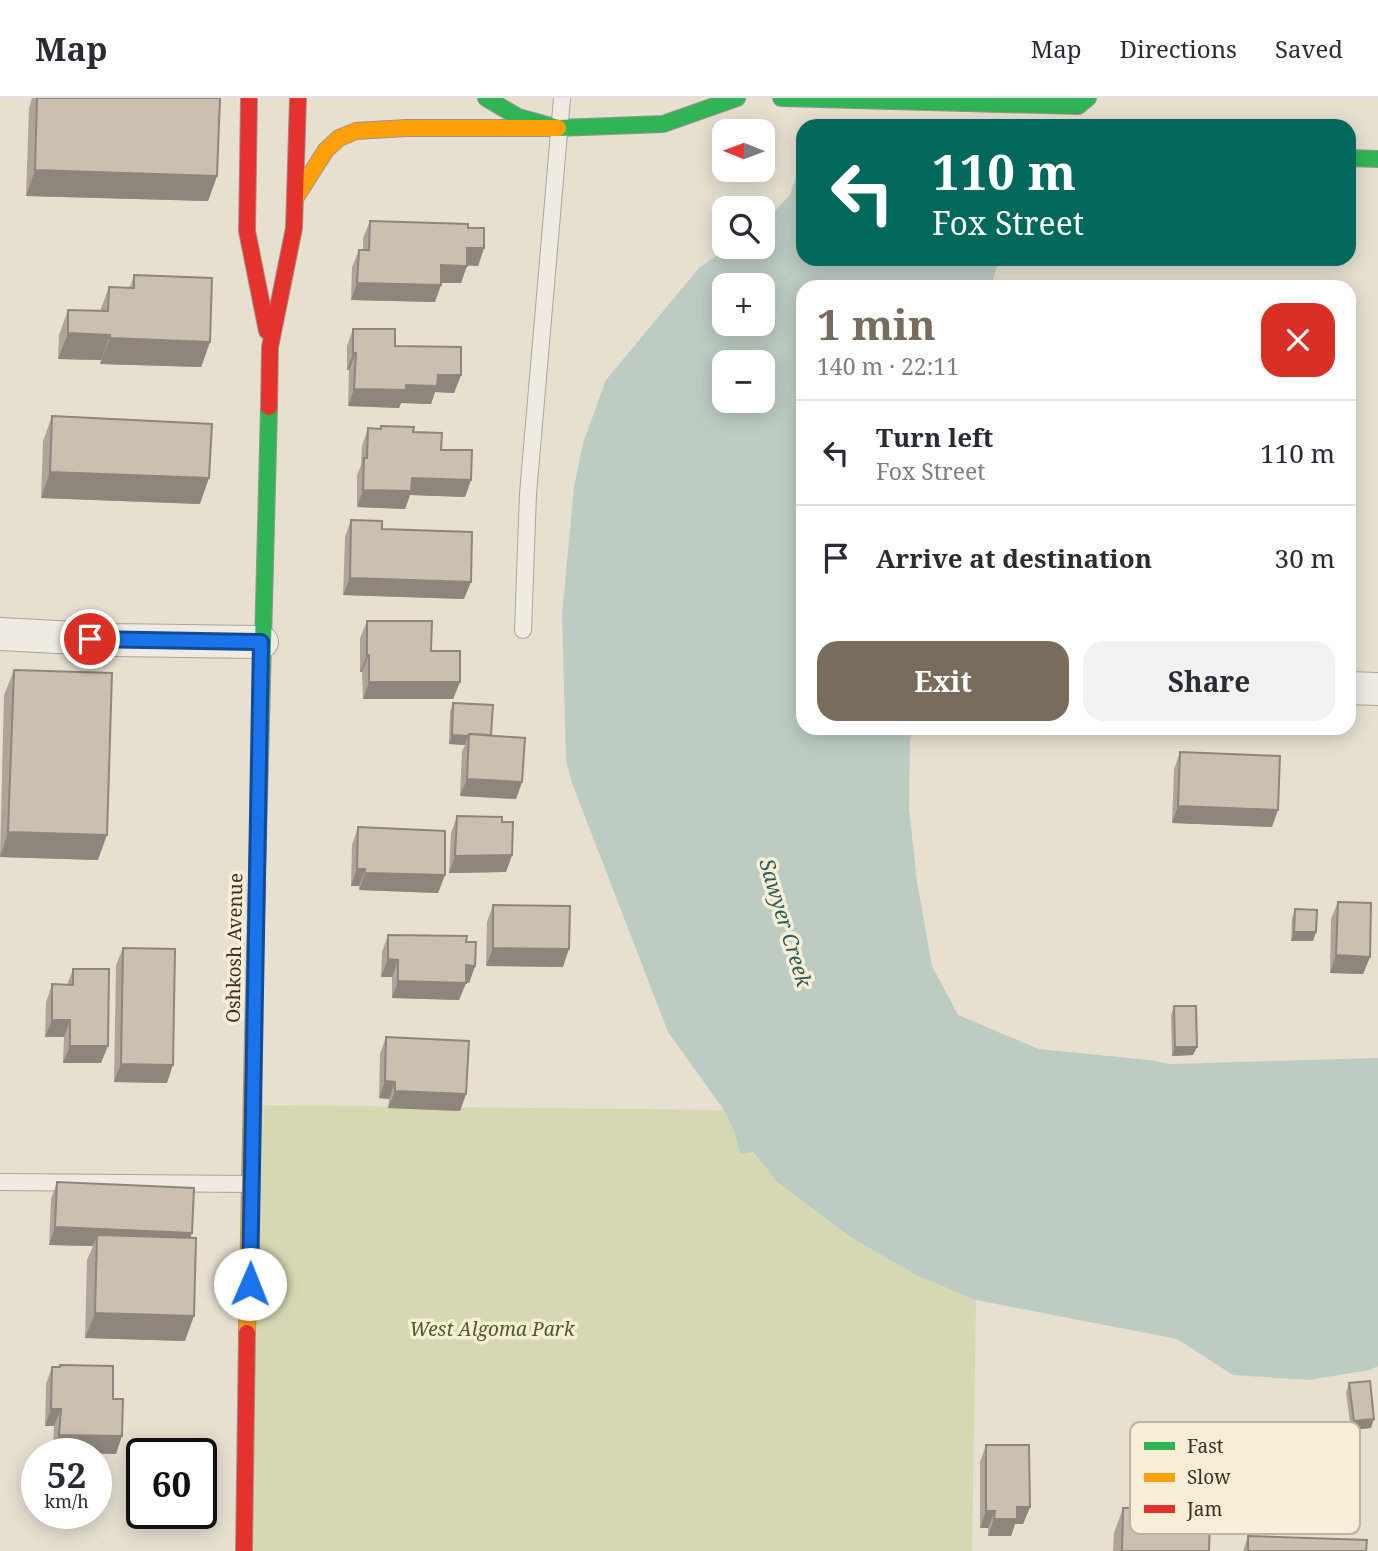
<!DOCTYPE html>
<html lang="en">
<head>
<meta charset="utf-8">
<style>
  :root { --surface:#fff; --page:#f2f2f3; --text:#2b2b33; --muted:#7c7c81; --line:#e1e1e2; --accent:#786c5e }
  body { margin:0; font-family:"Noto Serif",serif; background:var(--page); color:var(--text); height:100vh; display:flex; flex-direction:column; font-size:26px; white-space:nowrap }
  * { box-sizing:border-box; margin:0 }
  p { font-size:23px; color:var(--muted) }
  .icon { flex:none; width:38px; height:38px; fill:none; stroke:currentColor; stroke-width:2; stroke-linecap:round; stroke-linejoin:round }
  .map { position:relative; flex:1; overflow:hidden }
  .details { position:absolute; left:796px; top:182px; width:560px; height:455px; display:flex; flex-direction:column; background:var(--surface); border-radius:21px; box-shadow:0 4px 18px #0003 }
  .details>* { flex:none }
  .top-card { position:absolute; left:796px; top:21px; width:560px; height:147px; border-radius:21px; box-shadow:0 4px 18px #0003; background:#00695c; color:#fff; overflow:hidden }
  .needle { width:46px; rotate:271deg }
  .controls { position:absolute; left:712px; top:21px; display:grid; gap:14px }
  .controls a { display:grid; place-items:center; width:63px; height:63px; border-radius:14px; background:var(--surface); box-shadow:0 4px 18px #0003; font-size:35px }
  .speed { position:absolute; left:21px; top:1340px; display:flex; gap:14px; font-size:35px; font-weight:700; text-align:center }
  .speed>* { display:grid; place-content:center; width:91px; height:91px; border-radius:50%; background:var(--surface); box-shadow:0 4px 18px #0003; line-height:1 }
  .speed small { font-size:18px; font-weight:400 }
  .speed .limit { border:4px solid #111; border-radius:10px; background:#fff; color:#111 }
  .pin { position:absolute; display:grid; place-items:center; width:60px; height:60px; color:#fff; margin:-30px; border:4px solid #fff; border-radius:50%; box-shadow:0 2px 7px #0007 }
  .me { position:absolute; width:77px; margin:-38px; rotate:1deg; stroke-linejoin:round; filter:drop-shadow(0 0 5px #0008) }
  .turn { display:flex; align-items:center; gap:24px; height:147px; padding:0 21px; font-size:32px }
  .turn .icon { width:91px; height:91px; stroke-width:2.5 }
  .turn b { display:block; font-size:49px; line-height:60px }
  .round { display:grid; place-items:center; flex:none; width:74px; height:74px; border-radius:21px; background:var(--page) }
  .overview { display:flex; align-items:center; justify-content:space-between; height:119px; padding:0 21px }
  h1 { font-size:42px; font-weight:700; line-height:52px; color:var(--accent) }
  .primary-button { display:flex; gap:14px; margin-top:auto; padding:14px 21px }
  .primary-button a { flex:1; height:80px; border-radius:21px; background:var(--accent); color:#fff; font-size:28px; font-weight:700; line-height:80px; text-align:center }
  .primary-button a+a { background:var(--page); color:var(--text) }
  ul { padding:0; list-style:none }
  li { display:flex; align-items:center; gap:21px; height:105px; padding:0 21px; border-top:2px solid var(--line) }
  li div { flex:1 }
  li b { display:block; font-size:26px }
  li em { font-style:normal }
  header { display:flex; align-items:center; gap:42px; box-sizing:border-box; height:98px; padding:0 35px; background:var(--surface); border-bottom:2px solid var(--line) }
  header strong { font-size:33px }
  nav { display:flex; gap:38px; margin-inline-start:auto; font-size:24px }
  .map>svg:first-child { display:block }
  .green { fill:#d6d7b3 }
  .water { fill:#bcccc2; fill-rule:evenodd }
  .pier { fill:#e7e0d1 }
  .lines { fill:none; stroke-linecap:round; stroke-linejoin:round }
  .lane-casing { stroke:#ada599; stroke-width:18 }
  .street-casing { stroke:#ada599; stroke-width:34 }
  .fast-casing { stroke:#9c958a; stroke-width:18 }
  .slow-casing { stroke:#9c958a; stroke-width:18 }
  .jam-casing { stroke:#9c958a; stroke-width:18 }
  .lane { stroke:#efebe3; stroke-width:16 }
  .street { stroke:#efebe3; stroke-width:32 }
  .fast { stroke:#30b455; stroke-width:16 }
  .slow { stroke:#ff9f0a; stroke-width:16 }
  .jam { stroke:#e5322d; stroke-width:16 }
  .wall { fill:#afa499 }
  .shaded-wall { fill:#8e867d }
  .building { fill:#cbbfb2; stroke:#8e867d; stroke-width:2 }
  .route-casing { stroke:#114b97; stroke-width:18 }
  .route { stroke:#1a73e8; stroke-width:12 }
  .labels { text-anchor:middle; stroke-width:7; stroke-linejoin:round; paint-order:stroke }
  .street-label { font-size:19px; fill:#3d2e20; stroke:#f7eed8 }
  .park-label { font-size:19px; font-style:italic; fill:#4d5a26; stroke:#f7eed8 }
  .water-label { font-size:21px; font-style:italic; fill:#2f5d5a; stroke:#f7eed8 }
  .key { fill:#f7eed8; stroke:#bfb4a1; stroke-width:2 }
  .key-label { font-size:19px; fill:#3d2e20 }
</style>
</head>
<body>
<header>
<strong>Map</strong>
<nav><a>Map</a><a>Directions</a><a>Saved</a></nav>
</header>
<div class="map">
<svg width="1378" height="1453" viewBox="0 0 1378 1453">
  <rect width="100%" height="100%" fill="#e7e0d1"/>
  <path class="green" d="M251,1007L724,1012L734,1033L740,1056L752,1054L776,1083L852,1140L918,1178L976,1202L972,1453H244Z"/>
  <path class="water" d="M803,60V161H999L991,189H803V630H914L910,642L909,710L917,784L932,868L958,917L1039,951L1149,962L1170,966L1378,960V1268L1370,1272L1308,1282L1233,1277L1177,1241L976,1202L918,1178L852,1140L776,1083L753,1054L740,1056L734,1033L724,1012L668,934L572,685L566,663L562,516L574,389L583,345L606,282L699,170L729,149H763V125L790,97ZM724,187H763V226H724ZM724,264H763V303H724Z"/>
  <path class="pier" d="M830,0H1082L1066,28H816Z"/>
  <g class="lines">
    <g class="lane-casing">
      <g id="lane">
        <path d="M523,532L528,396L562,0"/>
        <path d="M0,1084L251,1086"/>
      </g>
    </g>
    <g class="street-casing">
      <g id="street">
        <path d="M0,536L112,542L262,544"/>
        <path d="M1349,590L1378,591"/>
      </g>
    </g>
    <g class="fast-casing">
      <g id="fast">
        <path d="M486,0L518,19L558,30L663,26L737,0"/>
        <path d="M781,0L1078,8L1088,0"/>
        <path d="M1349,60L1378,61"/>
        <path d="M253,939L269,309"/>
      </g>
    </g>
    <g class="slow-casing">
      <g id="slow">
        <path d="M296,99L326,52L339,40L356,33L406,30H558"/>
        <path d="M247,1235L253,939"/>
      </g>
    </g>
    <g class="jam-casing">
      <g id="jam">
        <path d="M249,0L247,133L267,233"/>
        <path d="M269,309L270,249L294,130L298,0"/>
        <path d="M244,1453L247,1235"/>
      </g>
    </g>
    <use href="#lane" class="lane"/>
    <use href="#street" class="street"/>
    <use href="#fast" class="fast"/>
    <use href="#slow" class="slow"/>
    <use href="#jam" class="jam"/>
  </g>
  <g class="wall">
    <path d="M32,0H220L217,78L208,103L26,98L29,10Z"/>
    <path d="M370,123L468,130L484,150L478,168L467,167L461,185H441L435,204L351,202L352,169L359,152H363V140Z"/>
    <path d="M134,177L210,244L201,269L100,266L101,262L58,261L59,237L68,212L100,213L109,189H130Z"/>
    <path d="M353,231L395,248L461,277L454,295L435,294L431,306L401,305L399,310L348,308L349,272H347V248Z"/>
    <path d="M52,318L200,406L41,400L43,343Z"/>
    <path d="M381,328L413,334L441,352L471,382L465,399L410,397L405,411L357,409V377L361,367L362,348L368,330L380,331Z"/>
    <path d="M351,422L382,431L464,501L343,497L345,439Z"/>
    <path d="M367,523L431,553L460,584L453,601H363L362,574H360V540Z"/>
    <path d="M14,572L98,762L0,759L4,597Z"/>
    <path d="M453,605L491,637L522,684L516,701L460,698L462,653L465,647L449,646L450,614Z"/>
    <path d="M1180,654L1272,729L1172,725L1174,671Z"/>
    <path d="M457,718L502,724L512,757L506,774L449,775L451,735Z"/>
    <path d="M358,729L445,777L438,795L359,792V788H351L352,747Z"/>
    <path d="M1338,804L1370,859L1363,876L1330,875L1331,821Z"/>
    <path d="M493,807L563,869L486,868L487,824Z"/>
    <path d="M1295,811L1316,834L1313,843H1291L1292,820Z"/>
    <path d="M388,837L475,868L469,885H466L459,902L392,900V879H381L382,854Z"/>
    <path d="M123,850L167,985L114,984L116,867Z"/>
    <path d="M73,871L101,965H63L64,939H45L46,904L52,886L67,887Z"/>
    <path d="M1174,908L1197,949L1193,957L1172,958L1171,917Z"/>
    <path d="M386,939L466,996L460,1013L388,1010L389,1001L379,1000L380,956Z"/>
    <path d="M57,1084L190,1140L185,1243L85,1240L87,1162L93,1148L49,1147L51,1101Z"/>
    <path d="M60,1267L113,1301L116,1356L53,1354L54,1328H45L46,1286L52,1269H59Z"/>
    <path d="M1349,1285L1371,1330L1351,1332L1346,1294Z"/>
    <path d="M986,1347L1030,1409L1023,1426H1015L1011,1438H988V1430H980V1364Z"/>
    <path d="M1148,1392L1209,1453H1113L1114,1435L1123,1410H1141Z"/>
    <path d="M1248,1438V1453H1243Z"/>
  </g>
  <g class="shaded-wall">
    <path d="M35,72L217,78L208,103L26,98Z"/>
    <path d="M467,150H484L478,168L461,167Z"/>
    <path d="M441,167L467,168L461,185H435Z"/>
    <path d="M357,185L441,187L435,204L351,202Z"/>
    <path d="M68,235L110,237L101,262L58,261Z"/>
    <path d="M110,240L210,244L201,269L100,266Z"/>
    <path d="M353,255H356L349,272H347Z"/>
    <path d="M438,277H461L454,295L435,294L431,306L401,305L399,310L348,308L354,291L406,287Z"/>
    <path d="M50,374L209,380L200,406L41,400Z"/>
    <path d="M412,380L471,382L465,399L410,397L405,411L357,409L363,392Z"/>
    <path d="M350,480L471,484L464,501L343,497Z"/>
    <path d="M367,557H369L362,574H360Z"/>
    <path d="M369,584H460L453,601H363Z"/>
    <path d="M452,637L468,638L465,647L449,646Z"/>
    <path d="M467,681L522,684L516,701L460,698Z"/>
    <path d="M1178,708L1278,712L1272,729L1172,725Z"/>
    <path d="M8,734L107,737L98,762L0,759Z"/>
    <path d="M512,757L506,774L449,775L455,758Z"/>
    <path d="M357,771H365L359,788H351Z"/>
    <path d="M365,775L445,777L438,795L359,792Z"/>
    <path d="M1294,834H1316L1313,843H1291Z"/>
    <path d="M493,850L569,851L563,869L486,868Z"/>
    <path d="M1336,857L1370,859L1363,876L1330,875Z"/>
    <path d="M388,861L398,862L392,879H381Z"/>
    <path d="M466,867L475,868L469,885H466L459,902L392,900L398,883Z"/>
    <path d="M52,922H70L64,939H45Z"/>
    <path d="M70,948H108L101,965H63Z"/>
    <path d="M1175,949H1197L1193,957L1172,958Z"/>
    <path d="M121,966L173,967L167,985L114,984Z"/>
    <path d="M385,983L395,984L389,1001L379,1000Z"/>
    <path d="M395,993L466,996L460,1013L388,1010Z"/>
    <path d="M55,1129L192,1135L186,1152L97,1137L93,1148L49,1147Z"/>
    <path d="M95,1215L194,1218L185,1243L85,1240Z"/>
    <path d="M51,1311H61L54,1328H45Z"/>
    <path d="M1374,1321L1371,1330L1351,1332L1354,1323Z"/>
    <path d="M59,1337L122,1338L116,1356L53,1354Z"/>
    <path d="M1017,1409H1030L1023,1426H1015L1011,1438H988L994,1421Z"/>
    <path d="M986,1413H995L988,1430H980Z"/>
  </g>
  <g class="building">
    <path d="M37,0H220L217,78L35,72Z"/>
    <path d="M370,123L468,126V130H484V150H467V168L441,167V187L357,185L359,152H369Z"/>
    <path d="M134,177L212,180L210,244L110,240V237L68,235V212L108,213L109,189L134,190Z"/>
    <path d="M353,231H395V248L461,249V277H438L437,288L406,287V292L354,291L356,255H353Z"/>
    <path d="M52,318L212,326L209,380L50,374Z"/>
    <path d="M381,328L414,329L413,334L442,335L441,352H472L471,382L412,380L411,393L363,392L364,360H367L368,330L381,331Z"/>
    <path d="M351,422L382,423V431L472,434L471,484L350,480Z"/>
    <path d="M367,523H432L431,553H460V584H369V557H367Z"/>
    <path d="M14,572L112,575L107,737L8,734Z"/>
    <path d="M453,605L493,607L491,637L469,636V638L452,637Z"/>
    <path d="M469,636L525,640L522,684L467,681Z"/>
    <path d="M1180,654L1280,658L1278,712L1178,708Z"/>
    <path d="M457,718L502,719V724H513L512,757L455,758Z"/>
    <path d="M358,729L445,733V777L365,775V771H357Z"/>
    <path d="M1338,804L1371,805L1370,859L1336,857Z"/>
    <path d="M493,807L570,808L569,851L493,850Z"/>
    <path d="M1295,811L1317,812L1316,834H1294Z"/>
    <path d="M388,837L467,838L466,844H476L475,868L466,867V885L398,883V862L388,861Z"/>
    <path d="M123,850L175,851L173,967L121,966Z"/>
    <path d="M73,871H109L108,948H70V922H52V886L73,887Z"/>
    <path d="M1174,908H1196L1197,949H1175Z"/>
    <path d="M386,939L469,943L466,996L395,993V984L385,983Z"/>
    <path d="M57,1084L194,1090L192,1135L55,1129Z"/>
    <path d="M97,1137L196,1140L194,1218L95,1215Z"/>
    <path d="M60,1267L113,1268V1301H123L122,1338L59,1337L61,1311H51L52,1269H60Z"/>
    <path d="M1370,1283L1374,1321L1354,1323L1349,1285Z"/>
    <path d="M986,1347H1029L1030,1409H1017V1421H994L995,1413H986Z"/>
    <path d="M1148,1392L1211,1394L1209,1453H1122L1123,1410H1147Z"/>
    <path d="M1248,1438L1367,1442L1366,1453H1248Z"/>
  </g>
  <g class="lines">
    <g class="route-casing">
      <path id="route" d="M90,541L261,544L250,1186"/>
    </g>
    <use href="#route" class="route"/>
  </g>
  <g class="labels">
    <g class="street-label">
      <text transform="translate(234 850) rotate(-89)" y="7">Oshkosh Avenue</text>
    </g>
    <g class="park-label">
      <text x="492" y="1238">West Algoma Park</text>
    </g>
    <g class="water-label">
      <text transform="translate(785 825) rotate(73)" y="7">Sawyer Creek</text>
    </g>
  </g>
  <rect x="1130" y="1324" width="230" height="112" rx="10" class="key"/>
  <rect x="1144" y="1344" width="31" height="8" fill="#30b455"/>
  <rect x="1144" y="1375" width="31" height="9" fill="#ff9f0a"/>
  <rect x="1144" y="1407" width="31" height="8" fill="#e5322d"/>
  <g class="key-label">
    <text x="1187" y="1355">Fast</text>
    <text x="1187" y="1386">Slow</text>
    <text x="1187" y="1418">Jam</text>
  </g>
</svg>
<div class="controls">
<a><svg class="needle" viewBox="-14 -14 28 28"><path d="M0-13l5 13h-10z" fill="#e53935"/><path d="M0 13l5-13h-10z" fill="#7c7c81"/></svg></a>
<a><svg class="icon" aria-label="search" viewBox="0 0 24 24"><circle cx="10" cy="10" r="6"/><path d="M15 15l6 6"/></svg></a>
<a>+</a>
<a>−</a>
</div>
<div class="speed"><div>52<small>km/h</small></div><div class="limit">60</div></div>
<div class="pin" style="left:90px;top:541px;background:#d93025"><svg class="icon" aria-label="arrive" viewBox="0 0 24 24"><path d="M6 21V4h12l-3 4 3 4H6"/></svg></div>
<svg class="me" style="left:250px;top:1186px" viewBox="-20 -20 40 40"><circle r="19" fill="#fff"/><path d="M0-13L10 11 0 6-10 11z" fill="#1a73e8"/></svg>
<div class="top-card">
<div class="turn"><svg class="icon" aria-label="left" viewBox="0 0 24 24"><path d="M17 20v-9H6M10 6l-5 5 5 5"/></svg><div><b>110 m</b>Fox Street</div></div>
</div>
<section class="details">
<div class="overview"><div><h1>1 min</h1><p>140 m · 22:11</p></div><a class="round" style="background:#d93025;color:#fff"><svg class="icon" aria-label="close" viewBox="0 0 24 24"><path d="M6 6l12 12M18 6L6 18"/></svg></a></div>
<ul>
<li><svg class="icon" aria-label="left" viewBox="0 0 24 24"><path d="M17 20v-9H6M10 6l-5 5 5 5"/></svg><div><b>Turn left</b><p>Fox Street</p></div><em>110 m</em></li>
<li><svg class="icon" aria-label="arrive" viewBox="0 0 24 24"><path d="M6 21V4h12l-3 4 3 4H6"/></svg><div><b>Arrive at destination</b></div><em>30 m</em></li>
</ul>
<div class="primary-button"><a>Exit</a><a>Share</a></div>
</section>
</div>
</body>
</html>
